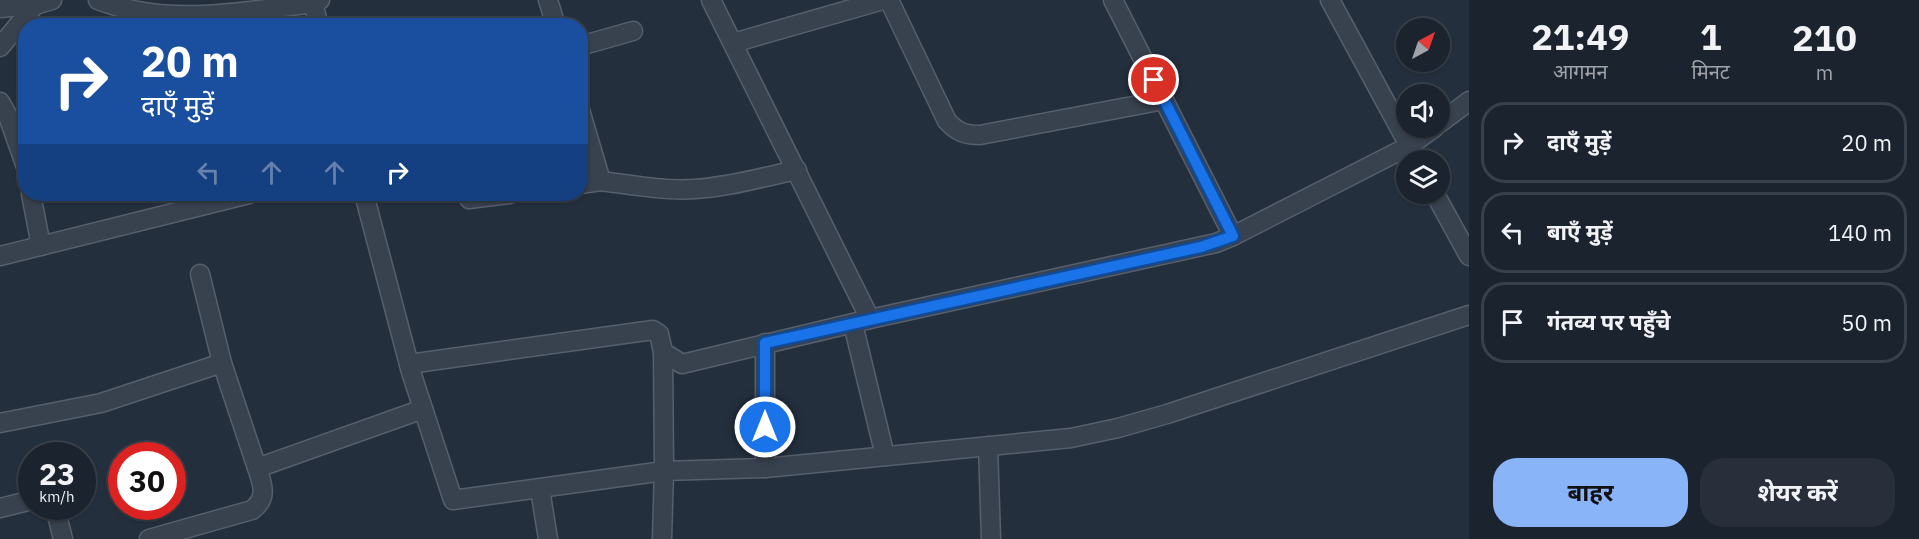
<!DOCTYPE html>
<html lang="hi">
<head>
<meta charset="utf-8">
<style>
  :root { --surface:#1b232e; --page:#282f3a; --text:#f1f3f6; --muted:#a0a4aa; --line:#39404a; --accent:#8ab4f8 }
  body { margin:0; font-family:"IBM Plex Sans","Noto Sans Devanagari",sans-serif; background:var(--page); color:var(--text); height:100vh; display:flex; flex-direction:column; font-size:22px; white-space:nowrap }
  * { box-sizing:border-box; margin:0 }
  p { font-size:20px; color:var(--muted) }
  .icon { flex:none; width:33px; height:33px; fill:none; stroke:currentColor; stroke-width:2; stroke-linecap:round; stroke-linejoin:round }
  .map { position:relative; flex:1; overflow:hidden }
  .drawer { display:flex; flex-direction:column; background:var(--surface); width:450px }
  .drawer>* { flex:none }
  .hud { position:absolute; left:18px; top:18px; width:570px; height:183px; border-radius:24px; box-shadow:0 2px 4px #0004,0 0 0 2px var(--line); background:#1a4fa0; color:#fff; overflow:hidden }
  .needle { width:39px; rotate:40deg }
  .fabs { position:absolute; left:1396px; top:18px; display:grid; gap:12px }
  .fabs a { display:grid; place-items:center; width:54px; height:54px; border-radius:50%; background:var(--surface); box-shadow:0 2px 4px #0004,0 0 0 2px var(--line); font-size:30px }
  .speed { position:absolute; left:18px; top:442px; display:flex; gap:12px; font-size:30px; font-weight:700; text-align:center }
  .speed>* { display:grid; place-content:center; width:78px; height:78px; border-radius:50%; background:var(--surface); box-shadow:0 2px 4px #0004,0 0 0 2px var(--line); line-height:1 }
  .speed small { font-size:15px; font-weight:400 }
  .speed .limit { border:9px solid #d22; background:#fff; color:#111 }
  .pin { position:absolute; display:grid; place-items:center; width:51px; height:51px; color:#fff; margin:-26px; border:3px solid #fff; border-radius:50%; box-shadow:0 2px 6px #0007 }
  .me { position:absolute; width:66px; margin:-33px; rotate:0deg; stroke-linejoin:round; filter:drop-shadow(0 0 4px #0008) }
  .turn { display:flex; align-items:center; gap:21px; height:126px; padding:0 24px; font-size:27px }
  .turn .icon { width:78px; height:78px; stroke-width:2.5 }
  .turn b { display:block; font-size:42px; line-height:51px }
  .lanes { display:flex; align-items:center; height:57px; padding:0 24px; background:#0003; justify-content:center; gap:30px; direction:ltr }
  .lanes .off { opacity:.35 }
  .eta { display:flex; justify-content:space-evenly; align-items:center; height:102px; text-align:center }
  .eta b { font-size:36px; font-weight:700; line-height:42px }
  .primary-button { display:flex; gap:12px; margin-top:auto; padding:12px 24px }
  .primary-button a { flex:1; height:69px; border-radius:24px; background:var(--accent); color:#111; font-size:24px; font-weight:700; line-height:69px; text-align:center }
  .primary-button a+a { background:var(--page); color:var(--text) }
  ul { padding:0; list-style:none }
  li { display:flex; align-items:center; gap:18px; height:81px; margin:0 12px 9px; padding:0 12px; border:3px solid var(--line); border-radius:24px }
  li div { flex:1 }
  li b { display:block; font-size:22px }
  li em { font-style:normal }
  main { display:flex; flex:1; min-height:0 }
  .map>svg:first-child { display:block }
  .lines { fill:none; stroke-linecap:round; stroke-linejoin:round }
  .street-casing { stroke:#565f6c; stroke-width:21 }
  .street { stroke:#38414e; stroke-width:18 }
  .route-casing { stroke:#114b97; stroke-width:15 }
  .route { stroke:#1a73e8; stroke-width:10 }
</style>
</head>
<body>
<main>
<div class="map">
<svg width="1469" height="539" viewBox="0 0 1469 539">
  <rect width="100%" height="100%" fill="#242f3e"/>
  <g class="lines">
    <g class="street-casing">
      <g id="street">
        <path d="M98,0C168,27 241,12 313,3L312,0"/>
        <path d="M548,0L556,26"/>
        <path d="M711,0L870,319L1216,243L1233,236L1409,146L1434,128"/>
        <path d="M889,0L947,121C957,132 965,135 980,135L1164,100"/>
        <path d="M1113,0L1233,236"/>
        <path d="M1330,0L1417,160"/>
        <path d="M0,8L35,5L52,0"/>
        <path d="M319,26L313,3L320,0"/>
        <path d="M733,43L883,0"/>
        <path d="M580,46L633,31"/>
        <path d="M0,47L35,5"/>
        <path d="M0,102L8,116L26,167"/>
        <path d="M580,110L601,181C632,185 664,191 695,189C729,187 763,177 797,170"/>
        <path d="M1440,123L1469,101"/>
        <path d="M580,184L601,181"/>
        <path d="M31,194L41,246"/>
        <path d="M364,194L411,372L453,500L664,471L765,468L1071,438L1118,428L1167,414L1469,315"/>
        <path d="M1435,194L1469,256"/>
        <path d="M469,199L510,194"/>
        <path d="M0,256L249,194"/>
        <path d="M200,274L222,363"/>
        <path d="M853,324L885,456"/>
        <path d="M409,364L653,330L659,334L663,352L682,364L870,319"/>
        <path d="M0,423L101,403L222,363L257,468L423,409"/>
        <path d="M988,446L991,539"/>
        <path d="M765,468V343"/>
        <path d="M540,489L548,539"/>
        <path d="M55,507L63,539"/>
        <path d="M0,508L32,500"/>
        <path d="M149,539L252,510C268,498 263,485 257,468"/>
        <path d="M662,539L664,471L663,352"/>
      </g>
    </g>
    <use href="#street" class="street"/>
  </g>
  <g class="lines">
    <g class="route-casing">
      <path id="route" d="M765,427V343L1201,247L1233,236L1154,80"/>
    </g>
    <use href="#route" class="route"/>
  </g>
</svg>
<div class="fabs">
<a><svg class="needle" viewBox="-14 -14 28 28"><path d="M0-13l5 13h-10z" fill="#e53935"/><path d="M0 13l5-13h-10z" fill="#a0a4aa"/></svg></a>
<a><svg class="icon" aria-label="sound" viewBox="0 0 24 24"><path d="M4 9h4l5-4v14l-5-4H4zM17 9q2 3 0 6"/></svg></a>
<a><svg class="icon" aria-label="layers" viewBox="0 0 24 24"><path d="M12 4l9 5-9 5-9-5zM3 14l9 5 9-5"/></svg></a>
</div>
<div class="speed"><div>23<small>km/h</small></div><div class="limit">30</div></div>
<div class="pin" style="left:1154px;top:80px;background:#d93025"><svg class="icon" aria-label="arrive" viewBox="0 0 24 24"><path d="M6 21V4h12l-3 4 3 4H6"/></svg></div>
<svg class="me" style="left:765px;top:427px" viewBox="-20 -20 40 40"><circle r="17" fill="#1a73e8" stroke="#fff" stroke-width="3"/><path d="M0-11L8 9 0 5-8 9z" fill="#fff"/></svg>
<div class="hud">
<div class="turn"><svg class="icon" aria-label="right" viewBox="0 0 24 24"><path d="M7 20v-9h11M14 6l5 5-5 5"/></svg><div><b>20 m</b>दाएँ मुड़ें</div></div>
<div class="lanes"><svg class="icon off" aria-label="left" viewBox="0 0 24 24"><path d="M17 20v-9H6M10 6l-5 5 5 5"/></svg><svg class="icon off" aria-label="ahead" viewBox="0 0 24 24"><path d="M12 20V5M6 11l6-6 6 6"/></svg><svg class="icon off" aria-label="ahead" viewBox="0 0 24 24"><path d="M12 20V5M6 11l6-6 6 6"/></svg><svg class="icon" aria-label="right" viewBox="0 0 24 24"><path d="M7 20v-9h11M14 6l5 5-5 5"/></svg></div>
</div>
</div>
<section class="drawer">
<div class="eta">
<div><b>21:49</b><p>आगमन</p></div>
<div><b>1</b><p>मिनट</p></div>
<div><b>210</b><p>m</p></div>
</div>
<ul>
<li><svg class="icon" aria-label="right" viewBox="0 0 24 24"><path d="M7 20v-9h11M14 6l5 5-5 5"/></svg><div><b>दाएँ मुड़ें</b></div><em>20 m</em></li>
<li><svg class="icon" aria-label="left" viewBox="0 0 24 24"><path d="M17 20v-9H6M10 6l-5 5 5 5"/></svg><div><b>बाएँ मुड़ें</b></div><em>140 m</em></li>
<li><svg class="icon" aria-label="arrive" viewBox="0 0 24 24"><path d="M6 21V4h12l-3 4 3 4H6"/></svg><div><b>गंतव्य पर पहुँचे</b></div><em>50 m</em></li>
</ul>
<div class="primary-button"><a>बाहर</a><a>शेयर करें</a></div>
</section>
</main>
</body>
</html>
